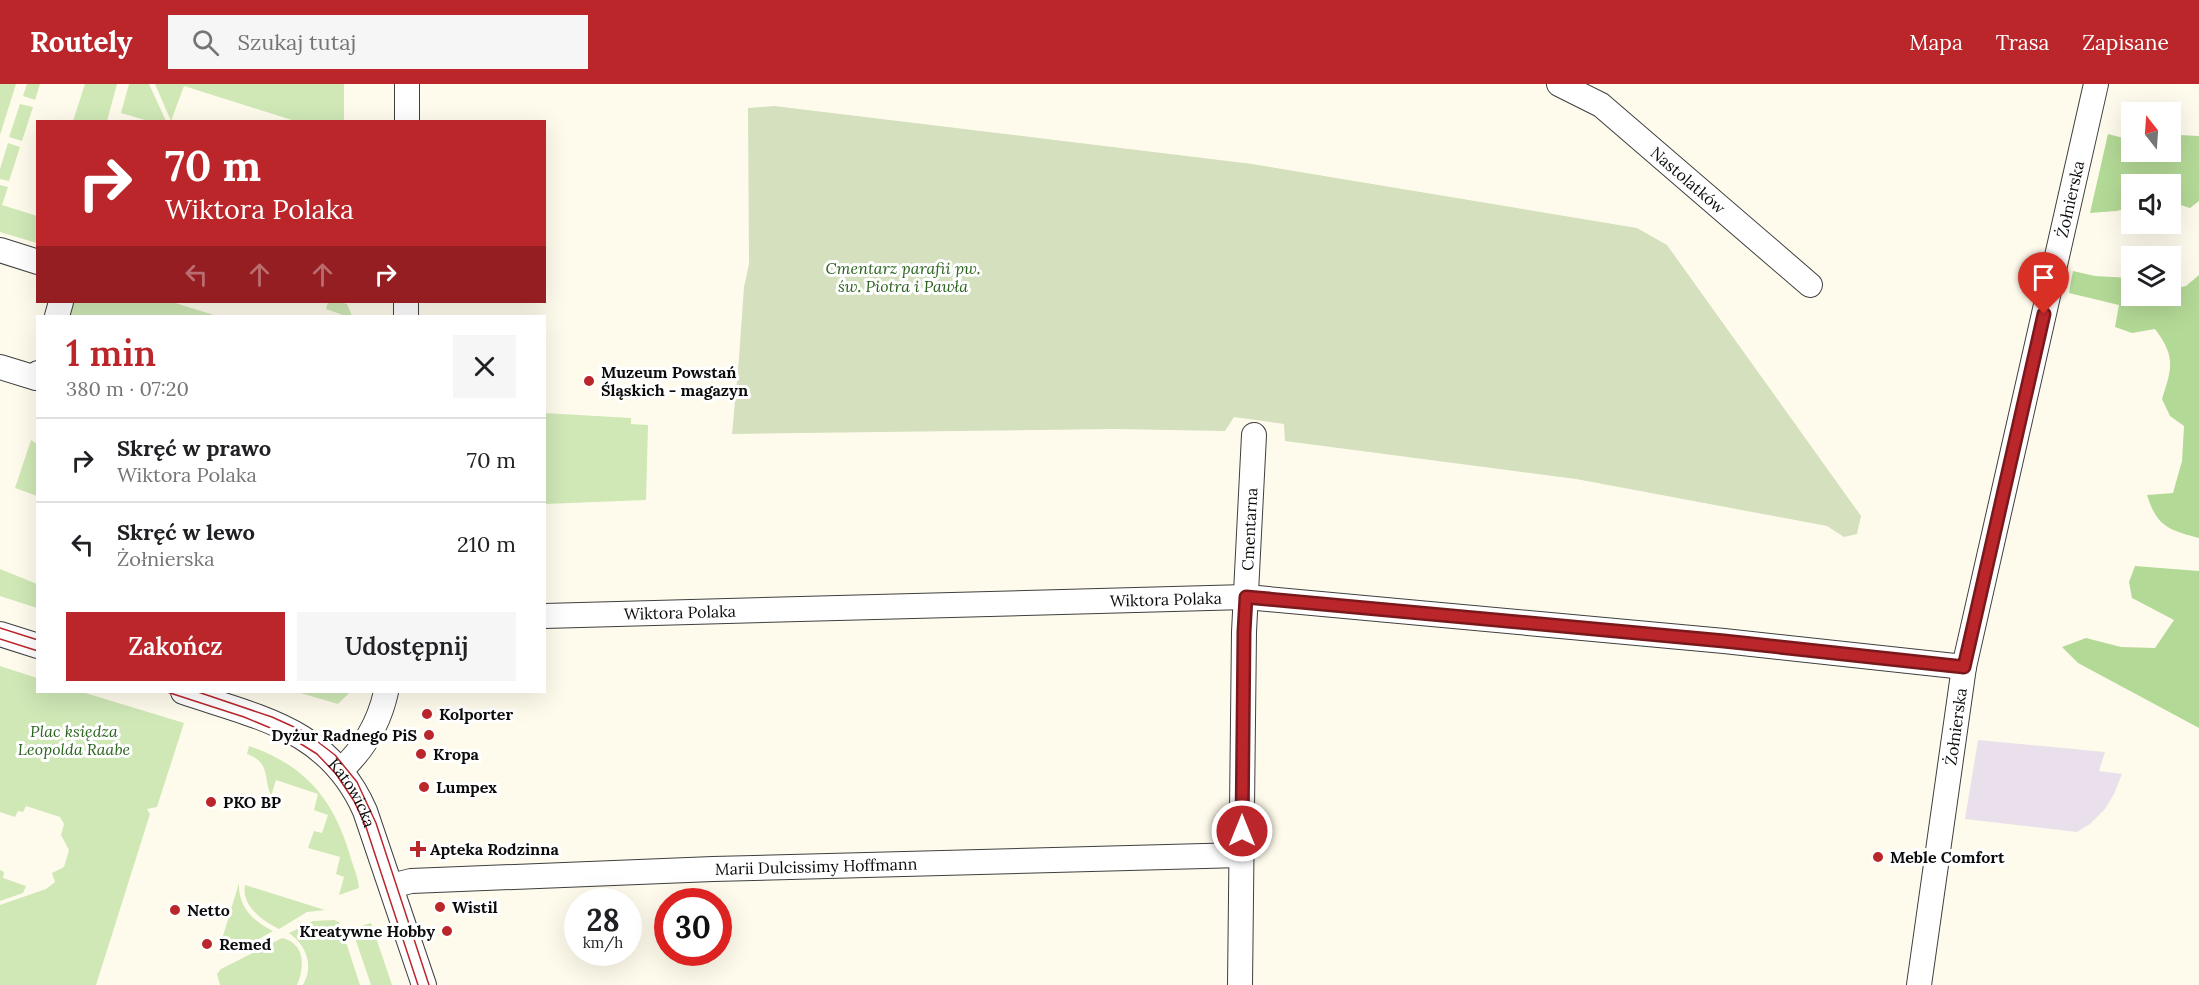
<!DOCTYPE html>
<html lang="pl">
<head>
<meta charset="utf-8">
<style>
  :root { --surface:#fff; --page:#f6f6f6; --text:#202124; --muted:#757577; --line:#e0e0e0; --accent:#bb262b }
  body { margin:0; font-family:Lora,serif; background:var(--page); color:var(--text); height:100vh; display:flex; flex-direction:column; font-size:22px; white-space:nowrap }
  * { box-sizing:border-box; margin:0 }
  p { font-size:20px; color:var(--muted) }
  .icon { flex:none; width:33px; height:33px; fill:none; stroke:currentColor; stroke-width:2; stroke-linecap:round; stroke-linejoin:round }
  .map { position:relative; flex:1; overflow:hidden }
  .sheet { position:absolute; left:36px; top:231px; width:510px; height:378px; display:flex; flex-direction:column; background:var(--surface); border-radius:0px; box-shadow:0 6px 24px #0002 }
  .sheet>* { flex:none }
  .guide { position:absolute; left:36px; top:36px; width:510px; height:183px; border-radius:0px; box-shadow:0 6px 24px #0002; background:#bb262b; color:#fff; overflow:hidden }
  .needle { width:39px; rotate:343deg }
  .fabs { position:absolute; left:2121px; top:18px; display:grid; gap:12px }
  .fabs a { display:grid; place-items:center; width:60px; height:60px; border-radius:0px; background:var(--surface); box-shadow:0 6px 24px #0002; font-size:30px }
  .speed { position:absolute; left:564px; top:804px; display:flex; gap:12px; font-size:30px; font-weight:700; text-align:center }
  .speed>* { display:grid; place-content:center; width:78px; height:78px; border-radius:50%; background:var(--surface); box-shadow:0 6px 24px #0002; line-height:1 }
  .speed small { font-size:15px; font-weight:400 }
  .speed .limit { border:9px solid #d22; background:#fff; color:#111 }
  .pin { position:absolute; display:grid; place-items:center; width:51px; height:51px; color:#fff; margin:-62px -26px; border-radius:50% 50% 50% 0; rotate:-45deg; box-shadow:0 0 6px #0007 }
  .pin .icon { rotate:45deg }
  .me { position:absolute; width:66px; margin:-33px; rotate:0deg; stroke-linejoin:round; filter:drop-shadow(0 0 4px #0008) }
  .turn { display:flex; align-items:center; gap:21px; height:126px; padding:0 30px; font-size:27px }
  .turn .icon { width:78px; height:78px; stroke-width:2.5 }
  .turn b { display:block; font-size:42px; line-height:51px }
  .lanes { display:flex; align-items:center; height:57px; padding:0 30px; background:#0003; justify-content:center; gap:30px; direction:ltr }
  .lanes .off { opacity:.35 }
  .round { display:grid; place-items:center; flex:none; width:63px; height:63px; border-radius:0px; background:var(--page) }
  .headline { display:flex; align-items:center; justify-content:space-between; height:102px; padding:0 30px }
  h1 { font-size:36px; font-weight:600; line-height:45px; color:var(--accent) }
  .primary-button { display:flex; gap:12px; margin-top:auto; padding:12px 30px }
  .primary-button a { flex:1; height:69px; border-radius:0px; background:var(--accent); color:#fff; font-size:24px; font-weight:600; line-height:69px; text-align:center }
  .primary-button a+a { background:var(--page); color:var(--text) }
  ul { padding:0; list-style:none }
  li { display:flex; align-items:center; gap:18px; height:84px; padding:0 30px; border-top:2px solid var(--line) }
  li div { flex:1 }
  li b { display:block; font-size:22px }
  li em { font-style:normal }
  header { display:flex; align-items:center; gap:36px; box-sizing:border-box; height:84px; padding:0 30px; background:var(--accent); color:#fff }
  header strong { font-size:28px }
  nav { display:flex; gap:33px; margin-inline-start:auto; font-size:21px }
  .search { width:420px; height:54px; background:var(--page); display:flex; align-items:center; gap:15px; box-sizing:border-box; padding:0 21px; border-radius:0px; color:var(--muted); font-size:22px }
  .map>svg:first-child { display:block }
  .industrial { fill:#eae0eb }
  .green { fill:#cfe8b6 }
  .forest { fill:#b3d996 }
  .cemetery { fill:#d4e0be }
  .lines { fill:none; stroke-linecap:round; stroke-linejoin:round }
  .minor-casing { stroke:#3f3f3f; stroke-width:26 }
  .minor { stroke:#fff; stroke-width:24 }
  .tram { stroke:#bb262b; stroke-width:1.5 }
  .route-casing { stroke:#7a191c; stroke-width:15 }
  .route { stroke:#bb262b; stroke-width:10 }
  .poi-dot { fill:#bb262b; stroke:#fff; stroke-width:2 }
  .labels { text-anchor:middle; stroke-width:6; stroke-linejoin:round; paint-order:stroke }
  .street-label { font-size:16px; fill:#0c0c0c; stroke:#fff }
  .park-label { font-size:16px; font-style:italic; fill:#2b631e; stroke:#fff }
  .poi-label { font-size:16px; font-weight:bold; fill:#0c0c0c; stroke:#fff; text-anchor:start }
</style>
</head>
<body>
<header>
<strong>Routely</strong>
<div class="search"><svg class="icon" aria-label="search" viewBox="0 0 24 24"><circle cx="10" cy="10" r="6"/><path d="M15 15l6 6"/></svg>Szukaj tutaj</div>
<nav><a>Mapa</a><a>Trasa</a><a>Zapisane</a></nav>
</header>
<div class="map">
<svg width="2199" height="901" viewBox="0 0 2199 901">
  <rect width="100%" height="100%" fill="#fffbec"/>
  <path class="industrial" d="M1978,656L2105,668L2099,687L2122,690L2114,710L2105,725L2090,740L2077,748L1965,735Z"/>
  <g class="green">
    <path d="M0,0H16L0,51Z"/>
    <path d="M27,0H40L35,16L23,12Z"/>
    <path d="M85,0H117L107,37H73Z"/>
    <path d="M129,0H149L166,37H148L121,29Z"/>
    <path d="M155,0H344V37H295L184,2L171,37Z"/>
    <path d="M20,20L33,23L22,57L9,53Z"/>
    <path d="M8,59L20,63L9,97L0,95V85Z"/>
    <path d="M0,101L8,103L2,121L37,132V159L0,148Z"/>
    <path d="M68,218H172L217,232H64Z"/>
    <path d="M328,218H339L347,220L352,232H343V231L326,225Z"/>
    <path d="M544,329L631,334V340L648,341L646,416L545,420Z"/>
    <path d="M31,356L37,360V412L15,404Z"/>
    <path d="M0,485L37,500V524L0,512Z"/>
    <path d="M0,582L37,594L38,608H82L184,639L157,723L147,725L150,730L96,901H0V821L46,805L55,798L52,789L64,783L69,766L61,751L64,740L60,733L26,722L23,728L18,727L15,733L0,728Z"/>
    <path d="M297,608H350L338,620Z"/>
    <path d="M249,662C304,681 332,713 349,768C352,780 358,792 359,804L339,811L344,793L336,790L340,773L308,764L314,747L322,749L328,731L314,726L318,710L276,696L271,712C263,693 271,679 247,670Z"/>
    <path d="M0,786L4,788L3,794L26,802L23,809L0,817Z"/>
    <path d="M239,799C238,823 253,837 273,847L252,859L239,863L228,859L223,852Z"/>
    <path d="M245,801L325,826L307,828L279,845C262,837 241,821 245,801Z"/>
    <path d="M334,836L339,838L341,843L360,901H303C314,882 307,862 289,849L313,837Z"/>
    <path d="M371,839L390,895L392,901H371L352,845Z"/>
    <path d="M282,854C305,859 305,883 297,901H220L217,890L221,885Z"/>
  </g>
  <g class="forest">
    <path d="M2108,50L2131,56L2132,68H2170L2171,53L2179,51L2199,52V117L2190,124L2171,118L2170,100H2132L2131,124L2116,127L2090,129Z"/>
    <path d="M2073,187L2095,192L2131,194L2132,212H2170L2171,205L2186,202L2199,191V454C2169,446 2157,443 2147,411L2173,409L2182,377L2184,342L2170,332L2162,315C2172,284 2176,273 2155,245L2132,249L2115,243L2119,221L2069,209Z"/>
    <path d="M2135,482L2199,487V644L2078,579L2062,563L2086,554L2121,563L2155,564L2174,536L2132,514L2129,498Z"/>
  </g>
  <path class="cemetery" d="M774,22L1252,80L1637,144L1667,161L1861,432L1857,450L1844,453L1827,442L1576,395L1285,357L1284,340L1234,333L1225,347L1116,345L732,350L739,274L744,203L749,180L748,24Z"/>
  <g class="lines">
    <g class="minor-casing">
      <g id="minor">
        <path id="s1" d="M1559,0L1601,21L1810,201"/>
        <path d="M407,38V0"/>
        <path d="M0,166L38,178"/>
        <path d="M406,218V232"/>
        <path d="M57,232L61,218"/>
        <path d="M0,283L36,294L38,289"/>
        <path id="s2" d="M544,532L1246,513L1724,557L1964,583"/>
        <path d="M0,550L38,562"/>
        <path id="s3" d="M183,608C260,634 329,645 365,727L424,901"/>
        <path d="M341,686C365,664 379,639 386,608"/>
        <path id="s4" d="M391,802L411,797L713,785L1242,771"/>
        <path id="s5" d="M1240,901L1244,548L1254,351"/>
        <path id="s6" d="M1919,901L1964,583L2096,0"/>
      </g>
    </g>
    <use href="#minor" class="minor"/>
    <g class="tram">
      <path d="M0,544L38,556"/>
      <path d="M0,555L38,567"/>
      <path d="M167,608L244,633L285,650L317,670L336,690L354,717L366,743L418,901"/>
      <path d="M198,608L272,633L305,648L335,671L357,698L376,739L429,901"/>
    </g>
  </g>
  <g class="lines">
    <g class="route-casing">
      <path id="route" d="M1242,747L1244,548L1246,513L1724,557L1964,583L2044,230"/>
    </g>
    <use href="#route" class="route"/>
  </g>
  <g class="poi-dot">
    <circle cx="589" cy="297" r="6"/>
    <circle cx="427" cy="630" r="6"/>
    <circle cx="429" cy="651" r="6"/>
    <circle cx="421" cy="670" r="6"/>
    <circle cx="424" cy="703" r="6"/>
    <circle cx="211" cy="718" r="6"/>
    <path d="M415 756h6v6h6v6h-6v6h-6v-6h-6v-6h6z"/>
    <circle cx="1878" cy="773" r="6"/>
    <circle cx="440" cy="823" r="6"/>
    <circle cx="175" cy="826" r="6"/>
    <circle cx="447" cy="847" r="6"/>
    <circle cx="207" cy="860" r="6"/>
  </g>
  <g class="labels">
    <g class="street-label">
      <text dy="6" stroke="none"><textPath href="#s1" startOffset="162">Nastolatków</textPath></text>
      <text dy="6" stroke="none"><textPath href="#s6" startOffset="801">Żołnierska</textPath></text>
      <text dy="6" stroke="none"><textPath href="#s5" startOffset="456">Cmentarna</textPath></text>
      <text dy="6" stroke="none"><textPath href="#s2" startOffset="622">Wiktora Polaka</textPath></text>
      <text dy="6" stroke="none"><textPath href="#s2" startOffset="136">Wiktora Polaka</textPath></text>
      <text dy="6" stroke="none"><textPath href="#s6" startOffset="261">Żołnierska</textPath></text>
      <text dy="6" stroke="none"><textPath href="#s3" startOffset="204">Katowicka</textPath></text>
      <text dy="6" stroke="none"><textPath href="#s4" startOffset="426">Marii Dulcissimy Hoffmann</textPath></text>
    </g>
    <g class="park-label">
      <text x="903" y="190">Cmentarz parafii pw.<tspan x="903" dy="18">św. Piotra i Pawła</tspan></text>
      <text x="74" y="653">Plac księdza<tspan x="74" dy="18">Leopolda Raabe</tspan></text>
    </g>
    <g class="poi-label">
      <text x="601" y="294">Muzeum Powstań<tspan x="601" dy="18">Śląskich - magazyn</tspan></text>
      <text x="439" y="636">Kolporter</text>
      <text x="417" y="657" text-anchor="end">Dyżur Radnego PiS</text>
      <text x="433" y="676">Kropa</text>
      <text x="436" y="709">Lumpex</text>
      <text x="223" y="724">PKO BP</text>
      <text x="430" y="771">Apteka Rodzinna</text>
      <text x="1890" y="779">Meble Comfort</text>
      <text x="452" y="829">Wistil</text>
      <text x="187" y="832">Netto</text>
      <text x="435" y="853" text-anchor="end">Kreatywne Hobby</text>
      <text x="219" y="866">Remed</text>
    </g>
  </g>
</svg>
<div class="fabs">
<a><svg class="needle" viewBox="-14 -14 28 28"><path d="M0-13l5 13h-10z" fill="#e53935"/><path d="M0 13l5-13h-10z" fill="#757577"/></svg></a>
<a><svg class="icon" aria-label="sound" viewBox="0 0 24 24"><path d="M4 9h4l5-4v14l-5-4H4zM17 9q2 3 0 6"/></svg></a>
<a><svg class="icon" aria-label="layers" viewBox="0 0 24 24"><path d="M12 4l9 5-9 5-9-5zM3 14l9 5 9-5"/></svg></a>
</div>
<div class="speed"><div>28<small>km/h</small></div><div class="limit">30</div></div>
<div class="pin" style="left:2044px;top:230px;background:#d93025"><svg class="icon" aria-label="arrive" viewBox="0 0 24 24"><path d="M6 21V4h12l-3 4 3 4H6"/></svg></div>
<svg class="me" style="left:1242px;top:747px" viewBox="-20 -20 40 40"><circle r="17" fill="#bb262b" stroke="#fff" stroke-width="3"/><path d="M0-11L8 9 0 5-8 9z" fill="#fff"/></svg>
<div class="guide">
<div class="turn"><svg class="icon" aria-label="right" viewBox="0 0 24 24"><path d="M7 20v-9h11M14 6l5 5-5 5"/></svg><div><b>70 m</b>Wiktora Polaka</div></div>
<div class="lanes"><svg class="icon off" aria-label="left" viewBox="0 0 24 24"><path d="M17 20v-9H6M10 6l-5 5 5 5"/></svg><svg class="icon off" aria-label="ahead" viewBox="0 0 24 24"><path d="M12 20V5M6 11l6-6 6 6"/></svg><svg class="icon off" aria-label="ahead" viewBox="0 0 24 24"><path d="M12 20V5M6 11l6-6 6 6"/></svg><svg class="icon" aria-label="right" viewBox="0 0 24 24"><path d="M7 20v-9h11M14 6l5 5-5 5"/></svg></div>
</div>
<section class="sheet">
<div class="headline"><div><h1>1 min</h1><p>380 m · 07:20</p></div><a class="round"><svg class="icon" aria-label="close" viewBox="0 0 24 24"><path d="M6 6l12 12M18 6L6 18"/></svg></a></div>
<ul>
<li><svg class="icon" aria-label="right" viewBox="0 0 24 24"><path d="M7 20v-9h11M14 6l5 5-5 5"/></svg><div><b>Skręć w prawo</b><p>Wiktora Polaka</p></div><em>70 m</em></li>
<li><svg class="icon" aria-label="left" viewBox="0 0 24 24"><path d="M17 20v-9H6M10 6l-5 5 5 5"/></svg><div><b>Skręć w lewo</b><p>Żołnierska</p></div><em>210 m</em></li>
</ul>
<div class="primary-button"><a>Zakończ</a><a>Udostępnij</a></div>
</section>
</div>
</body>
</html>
